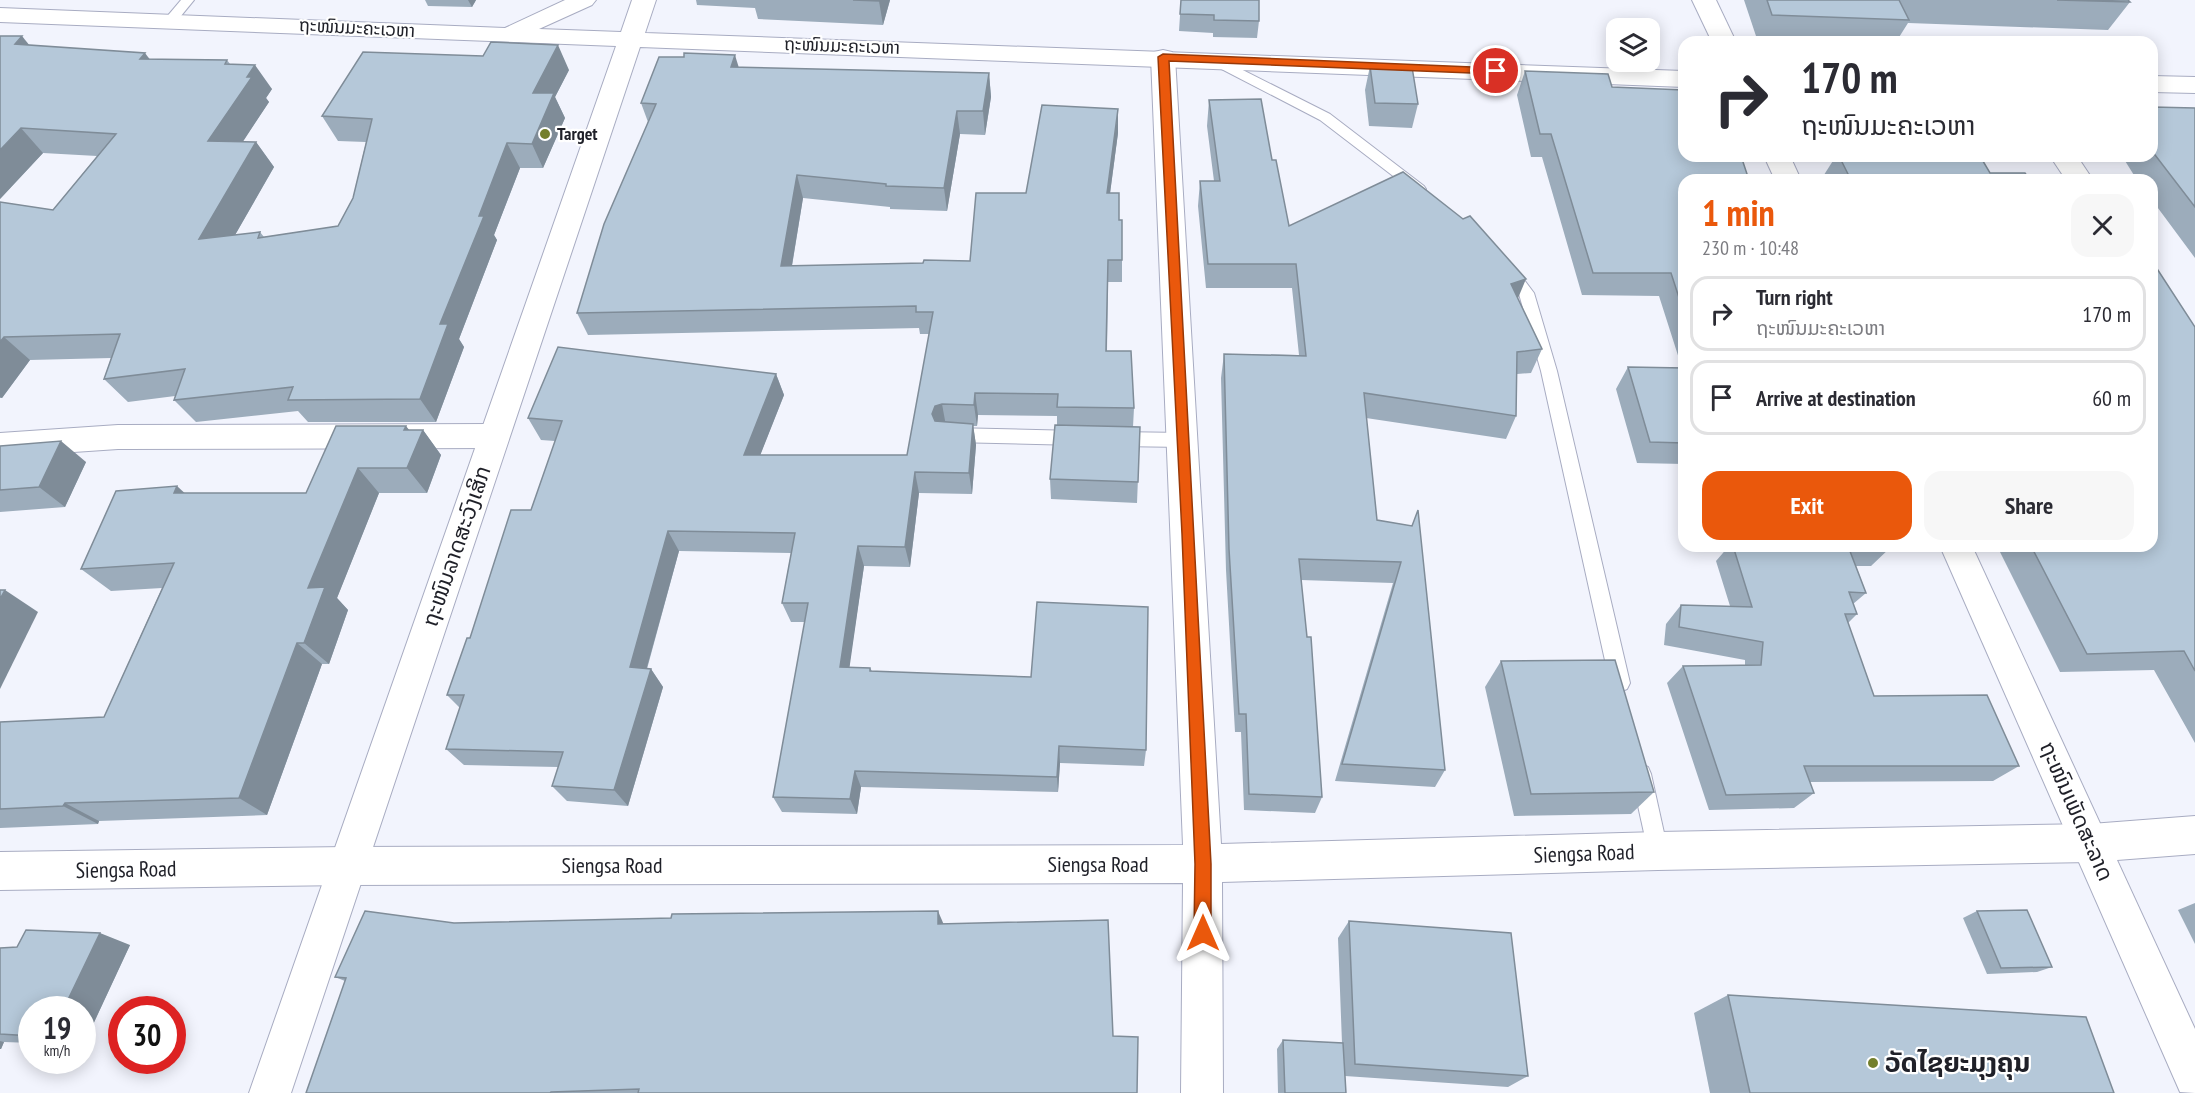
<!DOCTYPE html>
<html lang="en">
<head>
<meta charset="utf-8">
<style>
  :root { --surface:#fff; --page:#f7f7f7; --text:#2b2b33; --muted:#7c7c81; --line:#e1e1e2; --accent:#ea580c }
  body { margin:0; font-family:"PT Sans Narrow","Noto Sans Lao",sans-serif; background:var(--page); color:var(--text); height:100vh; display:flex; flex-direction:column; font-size:22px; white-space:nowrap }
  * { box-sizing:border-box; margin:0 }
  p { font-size:20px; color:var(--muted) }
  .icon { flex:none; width:33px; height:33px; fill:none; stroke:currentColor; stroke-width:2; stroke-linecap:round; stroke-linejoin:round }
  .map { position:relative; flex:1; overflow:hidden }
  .drawer { position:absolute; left:1678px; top:174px; width:480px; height:378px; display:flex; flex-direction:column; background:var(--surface); border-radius:18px; box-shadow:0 3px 15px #0003 }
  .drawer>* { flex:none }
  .guide { position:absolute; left:1678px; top:36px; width:480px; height:126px; border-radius:18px; box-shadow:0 3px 15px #0003; background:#fff; color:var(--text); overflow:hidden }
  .buttons { position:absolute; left:1606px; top:18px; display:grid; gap:12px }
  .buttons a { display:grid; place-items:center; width:54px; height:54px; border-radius:12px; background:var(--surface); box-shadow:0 3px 15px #0003; font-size:30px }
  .speed { position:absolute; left:18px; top:996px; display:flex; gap:12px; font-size:30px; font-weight:700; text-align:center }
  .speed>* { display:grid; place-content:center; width:78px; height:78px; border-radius:50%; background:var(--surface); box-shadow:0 3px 15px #0003; line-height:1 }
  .speed small { font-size:15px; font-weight:400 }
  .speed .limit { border:9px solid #d22; background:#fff; color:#111 }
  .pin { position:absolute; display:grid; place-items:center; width:51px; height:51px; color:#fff; margin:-26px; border:3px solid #fff; border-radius:50%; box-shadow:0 2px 6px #0007 }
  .me { position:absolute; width:66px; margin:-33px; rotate:0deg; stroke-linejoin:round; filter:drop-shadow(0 0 4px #0008) }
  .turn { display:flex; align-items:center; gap:21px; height:126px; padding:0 24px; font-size:27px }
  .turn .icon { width:78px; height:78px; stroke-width:2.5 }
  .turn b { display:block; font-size:42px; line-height:51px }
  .round { display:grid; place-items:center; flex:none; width:63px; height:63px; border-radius:18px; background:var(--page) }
  .summary { display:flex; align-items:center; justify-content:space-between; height:102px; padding:0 24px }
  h1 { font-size:36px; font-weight:600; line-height:45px; color:var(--accent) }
  .button { display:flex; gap:12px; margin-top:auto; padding:12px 24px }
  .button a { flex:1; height:69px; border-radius:18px; background:var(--accent); color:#fff; font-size:24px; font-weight:600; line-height:69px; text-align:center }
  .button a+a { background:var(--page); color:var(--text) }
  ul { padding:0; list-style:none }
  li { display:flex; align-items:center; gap:18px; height:75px; margin:0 12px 9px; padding:0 12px; border:3px solid var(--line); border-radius:18px }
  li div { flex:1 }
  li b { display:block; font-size:22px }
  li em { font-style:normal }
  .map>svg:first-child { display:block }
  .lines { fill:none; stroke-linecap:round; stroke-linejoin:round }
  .service-casing { stroke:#a8acc2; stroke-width:2 }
  .minor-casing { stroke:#a8acc2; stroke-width:2 }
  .tertiary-casing { stroke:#a8acc2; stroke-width:2 }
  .primary-casing { stroke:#a8acc2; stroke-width:2 }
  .service { fill:#fff; fill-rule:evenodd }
  .minor { fill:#fff; fill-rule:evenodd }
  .tertiary { fill:#fff; fill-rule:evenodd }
  .primary { fill:#fff; fill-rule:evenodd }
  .wall { fill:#9cacbb }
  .shaded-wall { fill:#7f8c98 }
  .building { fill:#b5c8d9; stroke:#7f8c98; stroke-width:1.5 }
  .route { fill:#ea580c; stroke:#983908; stroke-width:1.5 }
  .poi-dot { fill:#737f2c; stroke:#fff; stroke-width:2 }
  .labels { text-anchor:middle; stroke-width:4.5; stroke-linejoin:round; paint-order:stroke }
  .far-street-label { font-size:18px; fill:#1f2028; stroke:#fff }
  .far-poi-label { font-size:18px; font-weight:bold; fill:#1f2028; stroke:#fff; text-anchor:start }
  .street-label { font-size:22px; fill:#1f2028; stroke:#fff }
  .near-poi-label { font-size:27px; font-weight:bold; fill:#1f2028; stroke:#fff; text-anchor:start }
</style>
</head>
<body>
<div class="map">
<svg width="2195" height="1093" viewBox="0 0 2195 1093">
  <rect width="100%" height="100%" fill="#f2f4fd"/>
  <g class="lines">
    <g class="service-casing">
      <g id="service">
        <path d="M181,0H194L176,22H166L165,19Z"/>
        <path d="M1213,55L1330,114L1424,186L1426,189L1424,192H1414L1320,120L1208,62L1206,59L1208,56Z"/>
        <path d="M1508,264L1513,265L1534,293L1557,371L1630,683L1627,689L1620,692L1613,689L1610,683L1541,371L1519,294L1500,269L1503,265Z"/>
        <path d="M952,428L1077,431L1083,433L1085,438L1083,443L1077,445L952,442L946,440L944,435L946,430Z"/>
        <path d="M1117,432L1184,433L1190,435L1192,440L1190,445L1184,447L1117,446L1111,444L1109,439L1111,434Z"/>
        <path d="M1641,764L1648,767L1651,774L1668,851L1665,858L1658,861L1651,858L1648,851L1631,774L1634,767Z"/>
      </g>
    </g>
    <g class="minor-casing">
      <g id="minor">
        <path d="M1163,50L1172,52L1175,57L1221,844L1658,832L2091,824L2195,816V854L2091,862L1658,870L1222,882L1223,1093H1181L1183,883L346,885L0,890V852L346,847L1183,845L1151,57L1154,52Z"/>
        <path d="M2152,76L2195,77V93L2152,92Z"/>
        <path d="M2050,156H2077L2093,180H2066Z"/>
        <path d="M493,424L504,427L509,436L504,445L493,448L118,449L0,457V433L118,425Z"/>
      </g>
    </g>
    <g class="tertiary-casing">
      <path id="tertiary" d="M565,0H596L592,5L539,29L621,32L632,0H656L645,33L1684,71V87L640,47L291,1093H249L616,46L0,22V8L505,28Z"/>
    </g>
    <g class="primary-casing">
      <g id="primary">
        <path d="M1692,0H1716L1736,42H1712Z"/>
        <path d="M1764,156H1790L1801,180H1775Z"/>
        <path d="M1940,546H1972L2195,1029V1093L2180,1092Z"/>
      </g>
    </g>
    <use href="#service" class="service"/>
    <use href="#minor" class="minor"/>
    <use href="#tertiary" class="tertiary"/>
    <use href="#primary" class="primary"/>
  </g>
  <g class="wall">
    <path d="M425,0H476L472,7L428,6Z"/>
    <path d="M696,0H890L883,25L758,19L755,8L697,5Z"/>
    <path d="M1181,0L1259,21L1257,38L1213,37V33L1179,31Z"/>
    <path d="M1744,0H2128L2130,2L2108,30L1908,23L1896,42H1758Z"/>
    <path d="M28,45L149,59L227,60L230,64L272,89L266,98L269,102L242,142H256L274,167L235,235L260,232L264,237L338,226L353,198L366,142L338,141L322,116L569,70L555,97L565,118L543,168H520L494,235L497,240L459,339L464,347L436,422H308L298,411L196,422L174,400L175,396L128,402L104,379L111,358L30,360L2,398H0V202L53,210L97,156L43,153L0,199Z"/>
    <path d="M1370,66L1418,104L1412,128L1369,126L1365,90Z"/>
    <path d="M739,68L989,73L991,97L985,135L960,134L947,211L890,209V207L803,198L792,266L923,263L970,261L1026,193L1118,133L1110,193L1119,220L1122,260V282H1108L1107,351L1134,408L1133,427H1140L1137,503L1051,499L1050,479L1057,425V416L978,415L977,426H973L976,445L972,494L919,493L910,567L864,566L849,667L870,668L872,671L1146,750L1144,766L1060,763L1058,792L861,787L857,814L782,812L773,797L805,622H791L782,603L791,553L679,551L647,669H651L663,687L628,806L567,801L552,786L558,767L464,765L446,749L460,708L447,695L470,638L531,510L555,441L541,440L528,418L776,374L784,395L760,455H907L929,334H920L919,328L588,335L577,313L648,122L641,103Z"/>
    <path d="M1525,71L1612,87L1684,180V464L1637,463L1616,389L1628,367L1682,368L1659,296L1582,295L1542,157H1531L1517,95Z"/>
    <path d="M1209,100L1272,160L1289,226L1518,299L1542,349L1531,373L1517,374L1516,416L1506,439L1366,418L1377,520L1412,526L1445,770L1435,787L1335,781L1393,583L1301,580L1322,797L1315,813L1244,810L1241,732H1235L1226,570L1221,378L1224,354L1299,355L1292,288H1206L1198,206L1200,181H1214L1207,126Z"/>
    <path d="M2152,107L2195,108V258L2152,200V180H2137L2122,156H2152Z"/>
    <path d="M1836,156L1990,173L2030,180H1823L1822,178Z"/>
    <path d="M2195,327V743L2154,670L2060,672L1997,546H2152Z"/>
    <path d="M409,430H423L441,455L427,493H379L337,598L348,610L329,664H322L267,815L99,821L98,824L0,828V722L104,717L162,588L111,591L81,569L184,493H306Z"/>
    <path d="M0,446L86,462L65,507L0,512Z"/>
    <path d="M1729,546H1890L1891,547L1871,566H1856L1866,593L1853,604L1857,614L1848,623L1874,696L2019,766L1993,781L1810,782L1814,793L1794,808L1709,810L1667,683L1683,666L1745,665V660L1664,645L1666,624L1681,605L1730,606L1716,561Z"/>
    <path d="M1501,661L1654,792L1631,814L1514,816L1485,687Z"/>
    <path d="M2195,903V944L2178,910Z"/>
    <path d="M1977,911L2052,967L2037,972L1987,974L1963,918Z"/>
    <path d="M1349,921L1528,1076L1508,1087L1345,1076L1346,1093H1278L1277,1049L1283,1040L1342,1043L1338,938Z"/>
    <path d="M454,923L944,924L1113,1036L1137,1093H306L345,981L335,977Z"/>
    <path d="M130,945L83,1046L82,1010H32V1043L4,1042L1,1049H0V948Z"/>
    <path d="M1728,995L2114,1093H1710L1694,1013Z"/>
  </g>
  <g class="shaded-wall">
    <path d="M468,0H476L472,7Z"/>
    <path d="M879,0H890L883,25L879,1Z"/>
    <path d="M22,36L42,61L15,44Z"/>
    <path d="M558,45L569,70L555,97L565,118L543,168L532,144L533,93Z"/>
    <path d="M145,53L164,78L140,59Z"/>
    <path d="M735,55L742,78L731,67Z"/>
    <path d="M255,65L272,89L266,98L269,102L227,166L208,141L247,77Z"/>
    <path d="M989,73L991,97L985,135L983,111Z"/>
    <path d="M1118,109V133L1107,216V193Z"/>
    <path d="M957,111L960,134L947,211L944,188Z"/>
    <path d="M21,128L43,153L0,199V150Z"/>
    <path d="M256,142L274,167L219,263L199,239Z"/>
    <path d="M507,143L520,168L494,235L497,240L459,339L464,347L436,422L420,399L440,324L479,216Z"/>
    <path d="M797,175L803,198L788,289L781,266Z"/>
    <path d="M1526,279L1516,303L1511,284Z"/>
    <path d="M4,337L30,360L2,398L0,397V342Z"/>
    <path d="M776,374L784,395L752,476L744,455Z"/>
    <path d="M975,393L978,415L977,426L974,405Z"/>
    <path d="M942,404L946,426L939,428L932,414L935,406Z"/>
    <path d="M973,424L976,445L972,494L969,473Z"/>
    <path d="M406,426L418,441L423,430L441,455L427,493L407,468L404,430Z"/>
    <path d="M61,441L86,462L65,507L39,487Z"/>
    <path d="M358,468L379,493L337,598L348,610L329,664L304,643L308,588Z"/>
    <path d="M915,472L919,493L910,567L905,547Z"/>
    <path d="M177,486L203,510L174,493Z"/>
    <path d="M668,531L679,551L642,685L630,667Z"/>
    <path d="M858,546L864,566L847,685L840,667Z"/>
    <path d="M5,590L38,612L0,689V599Z"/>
    <path d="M297,643L322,664L267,815L239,798Z"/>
    <path d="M651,669L663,687L628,806L614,790Z"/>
    <path d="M1059,746L1060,763L1058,792L1057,777Z"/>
    <path d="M855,771L861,787L857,814L850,799Z"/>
    <path d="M65,803L99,821L98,824L63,806Z"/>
    <path d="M938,911L944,925L938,924Z"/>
    <path d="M100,933L130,945L83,1046L82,1010H63Z"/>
    <path d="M0,1041L4,1042L1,1049H0Z"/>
  </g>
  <g class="building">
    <path d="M853,0H879V1Z"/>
    <path d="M1181,0H1259V21L1214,20V15L1180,14Z"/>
    <path d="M1767,0H1899L1909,20L1772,15Z"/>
    <path d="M2057,0H2128L2130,2Z"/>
    <path d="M0,36H22L15,44L145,53L140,59L227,60L225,64L255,65L247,77H252L208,141L256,142L199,239L260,232L258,238L338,226L353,198L372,119L322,116L363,52L483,56L491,42L558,45L533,93H554L532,144L507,143L479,216H484L440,324H448L420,399L288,400L293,387L174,400L185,369L104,379L120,334L4,337L0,342V202L53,210L116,134L21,128L0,150Z"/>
    <path d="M684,53L735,55L731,67L989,73L983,111H957L944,188L886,186V184L797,175L781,266L923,263L924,260L970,261L976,193H1026L1042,105L1118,109L1107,193H1119V220H1122V260H1108L1106,351H1131L1134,408L1057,407L1058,394L975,393L974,405L942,404L935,406L932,414L935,421L973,424L969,473L915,472L905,547L858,546L840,667L870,668V671L1031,677L1037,602L1148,607L1146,750L1059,746L1057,777L855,771L850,799L773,797L808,603H782L795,533L668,531L630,667L651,669L614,790L552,786L563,752L446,749L464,695H447L467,638H470L511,510H531L562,421L528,418L558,347L776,374L744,455H907L933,312H916V306L577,313L604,224L656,104L641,103L659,57H684Z"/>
    <path d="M1370,66L1412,67L1418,104L1375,103Z"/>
    <path d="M1525,71L1608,74L1612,87L1684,90V156H1741L1749,180H1684V313L1671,273H1593L1551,134H1540Z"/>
    <path d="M1261,99L1272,160H1276L1289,226L1403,172L1463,219L1470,216L1526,279L1511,284L1542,349L1517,352L1516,416L1364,393L1377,520L1412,526L1418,510L1445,770L1342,764L1401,562L1299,559L1307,637H1311L1322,797L1249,794L1246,714H1239L1229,549L1224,354L1306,356L1296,264H1208L1200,181H1220L1209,100Z"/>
    <path d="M2152,107L2195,108V207L2152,151Z"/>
    <path d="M1839,156H1980L1990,173H2025L2030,180H1851Z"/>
    <path d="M2152,261L2195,327V671L2184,651L2087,654L2031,546H2152Z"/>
    <path d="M1628,367L1684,368V443L1650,442Z"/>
    <path d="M1055,425L1140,427L1138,482L1050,479Z"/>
    <path d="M336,426H406L404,430H423L407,468H358L308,588L325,587L304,643H297L239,798L65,803L63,806L0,809V722L104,717L174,563L81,569L116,491L177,486L174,493H306Z"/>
    <path d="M61,441L39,487L0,490V446Z"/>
    <path d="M1733,546H1890L1891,547L1848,546L1866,593L1849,592L1857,614H1845L1874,696L1987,695L2019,766H1804L1814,793L1726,795L1683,666L1761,665L1763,642L1679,627L1681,605L1752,607Z"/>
    <path d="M0,590H5L0,599Z"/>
    <path d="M1615,660L1654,792L1531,794L1501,661Z"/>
    <path d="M2027,910L2052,967L2001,968L1977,911Z"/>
    <path d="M365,911L454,923L671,918L672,914L938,911V924L1108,920L1113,1036L1138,1037L1137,1093H638L639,1089L551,1092L550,1093H306L346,978L335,977Z"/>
    <path d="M1349,921L1511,933L1528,1076L1355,1064Z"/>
    <path d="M26,930L100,933L63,1010H32V1036L0,1034V948L17,947Z"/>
    <path d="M1728,995L2086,1017L2114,1093H1750Z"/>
    <path d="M1283,1040L1343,1043L1346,1093H1285Z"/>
  </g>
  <path class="route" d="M1163,54L1496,68L1501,71L1496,74L1169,61L1211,864V933L1209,938L1203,941L1197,938L1194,933L1195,864L1182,534L1158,57Z"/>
  <g class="poi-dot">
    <circle cx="545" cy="134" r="6"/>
    <circle cx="1873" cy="1063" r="6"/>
  </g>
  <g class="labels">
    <g class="far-street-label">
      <text transform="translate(357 28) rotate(3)" y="6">ຖະໜົນມະຄະເວຫາ</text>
      <text transform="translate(842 46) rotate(2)" y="6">ຖະໜົນມະຄະເວຫາ</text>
    </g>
    <g class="far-poi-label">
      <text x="557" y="140">Target</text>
    </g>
    <g class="street-label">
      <text transform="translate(456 546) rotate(-71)" y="8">ຖະໜົນລາດສະວົງເສິກ</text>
      <text transform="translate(2077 811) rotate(66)" y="8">ຖະໜົນເພັດສະລາດ</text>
      <text transform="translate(1584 853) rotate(-2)" y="8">Siengsa Road</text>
      <text x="1098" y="872">Siengsa Road</text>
      <text x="612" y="873">Siengsa Road</text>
      <text transform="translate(126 869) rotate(-1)" y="8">Siengsa Road</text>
    </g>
    <g class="near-poi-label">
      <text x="1885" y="1072">ວັດໄຊຍະມຸງຄຸນ</text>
    </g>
  </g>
</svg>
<div class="buttons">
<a><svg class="icon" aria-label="layers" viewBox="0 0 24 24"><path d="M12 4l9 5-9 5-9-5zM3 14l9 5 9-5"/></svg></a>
</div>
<div class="speed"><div>19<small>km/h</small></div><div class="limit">30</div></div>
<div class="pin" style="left:1496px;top:71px;background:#d93025"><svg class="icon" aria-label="arrive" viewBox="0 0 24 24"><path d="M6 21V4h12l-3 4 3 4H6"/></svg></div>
<svg class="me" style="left:1203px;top:933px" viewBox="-20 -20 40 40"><path d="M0-17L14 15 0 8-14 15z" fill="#ea580c" stroke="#fff" stroke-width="4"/></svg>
<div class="guide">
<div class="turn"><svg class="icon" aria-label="right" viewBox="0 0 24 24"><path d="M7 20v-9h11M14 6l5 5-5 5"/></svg><div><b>170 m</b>ຖະໜົນມະຄະເວຫາ</div></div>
</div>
<section class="drawer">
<div class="summary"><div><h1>1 min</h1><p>230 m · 10:48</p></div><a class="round"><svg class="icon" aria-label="close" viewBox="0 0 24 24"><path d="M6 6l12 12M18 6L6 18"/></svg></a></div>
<ul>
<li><svg class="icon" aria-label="right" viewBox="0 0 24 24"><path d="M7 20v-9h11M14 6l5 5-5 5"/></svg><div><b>Turn right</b><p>ຖະໜົນມະຄະເວຫາ</p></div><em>170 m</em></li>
<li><svg class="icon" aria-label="arrive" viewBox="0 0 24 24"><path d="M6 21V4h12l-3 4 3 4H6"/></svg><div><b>Arrive at destination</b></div><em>60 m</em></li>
</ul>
<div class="button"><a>Exit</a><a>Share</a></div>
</section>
</div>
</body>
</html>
